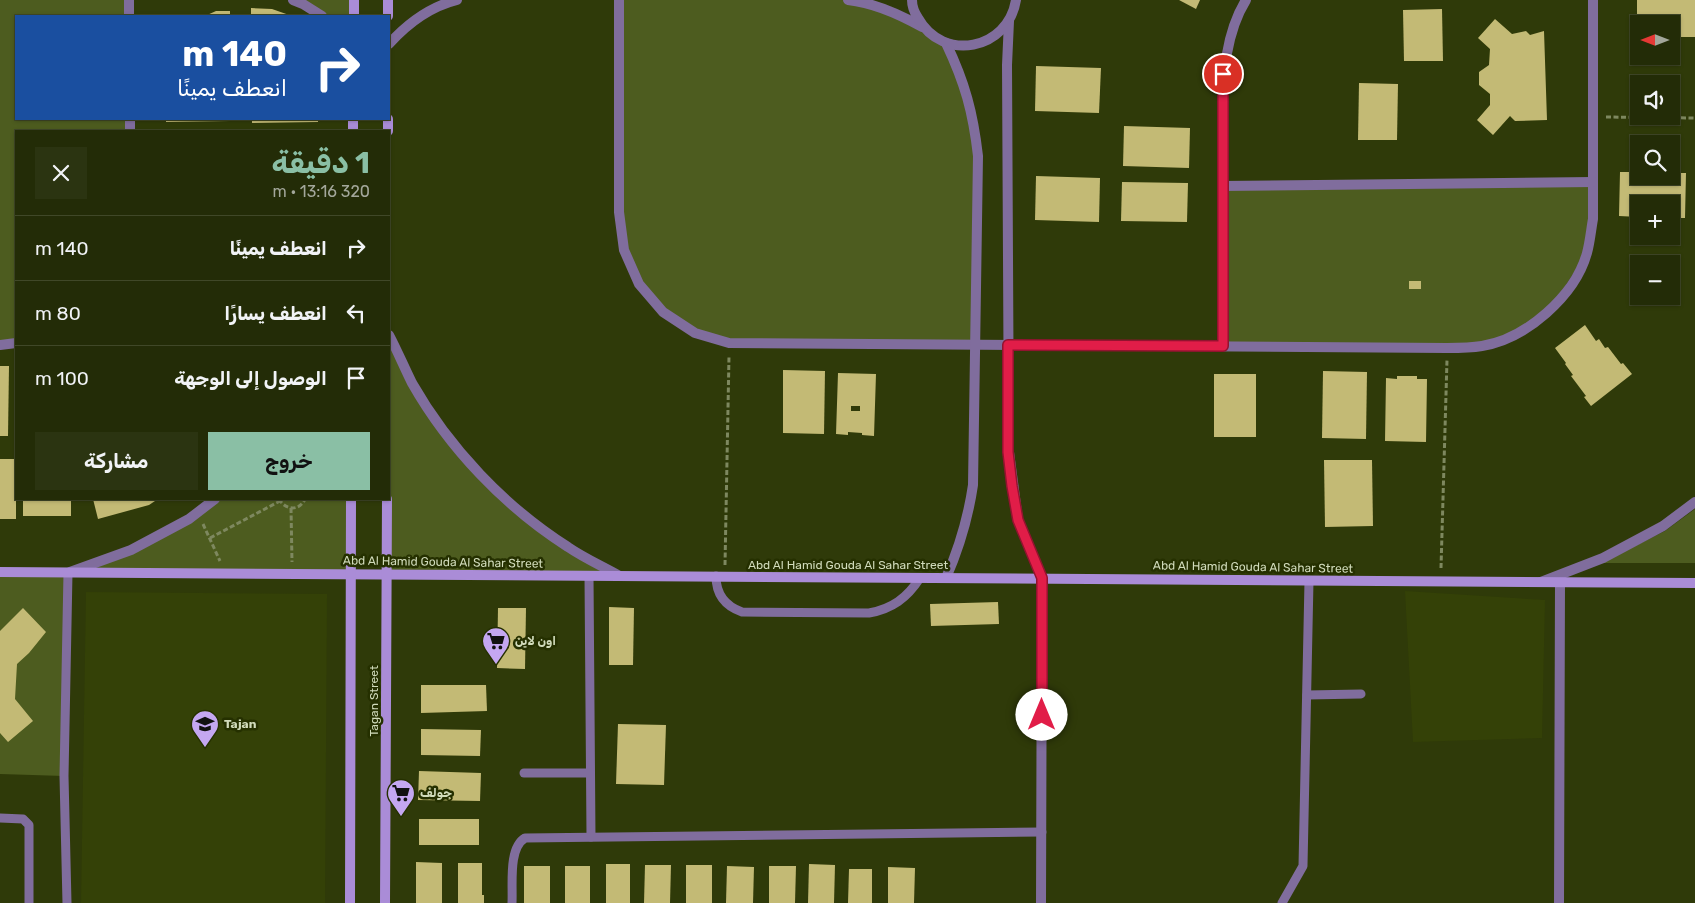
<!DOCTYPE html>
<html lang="ar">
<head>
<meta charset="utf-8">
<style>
  :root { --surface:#232c07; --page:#2b3411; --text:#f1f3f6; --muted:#a3a79b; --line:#404828; --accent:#8abfa5 }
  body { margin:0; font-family:Rubik,Cairo,sans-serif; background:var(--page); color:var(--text); direction:rtl; height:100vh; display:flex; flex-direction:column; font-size:19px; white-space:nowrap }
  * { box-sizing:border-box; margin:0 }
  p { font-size:16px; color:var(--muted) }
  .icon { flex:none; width:28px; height:28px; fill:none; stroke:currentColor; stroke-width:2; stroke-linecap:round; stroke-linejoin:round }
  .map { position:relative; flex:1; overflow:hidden; direction:ltr }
  .details { position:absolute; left:15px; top:130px; width:375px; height:370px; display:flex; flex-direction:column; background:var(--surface); border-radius:0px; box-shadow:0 1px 4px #0004,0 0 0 1px var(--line); direction:rtl }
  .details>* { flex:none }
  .banner { position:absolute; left:15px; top:15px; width:375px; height:105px; border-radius:0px; box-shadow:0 1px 4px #0004,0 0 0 1px var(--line); direction:rtl; background:#1a4fa0; color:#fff; overflow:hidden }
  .needle { width:32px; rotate:270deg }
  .controls { position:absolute; left:1630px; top:15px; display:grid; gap:10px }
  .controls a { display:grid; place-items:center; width:50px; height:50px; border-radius:0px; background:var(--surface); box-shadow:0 1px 4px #0004,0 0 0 1px var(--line); font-size:25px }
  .pin { position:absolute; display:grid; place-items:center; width:42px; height:42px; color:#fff; margin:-21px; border:2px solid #fff; border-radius:50%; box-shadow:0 1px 5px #0007 }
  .me { position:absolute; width:55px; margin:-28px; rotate:0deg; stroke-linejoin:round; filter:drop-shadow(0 0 4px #0008) }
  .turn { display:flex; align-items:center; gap:18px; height:105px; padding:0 20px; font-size:22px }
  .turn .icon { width:65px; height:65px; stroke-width:2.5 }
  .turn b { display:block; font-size:35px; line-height:42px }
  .round { display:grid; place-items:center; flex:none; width:52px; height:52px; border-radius:0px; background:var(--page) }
  .summary { display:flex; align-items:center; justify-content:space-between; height:85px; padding:0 20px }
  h1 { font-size:30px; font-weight:700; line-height:38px; color:var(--accent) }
  .button { display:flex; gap:10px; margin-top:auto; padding:10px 20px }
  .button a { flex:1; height:58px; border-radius:0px; background:var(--accent); color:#111; font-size:20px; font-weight:700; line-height:58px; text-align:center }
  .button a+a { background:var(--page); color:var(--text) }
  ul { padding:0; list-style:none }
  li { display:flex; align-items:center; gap:15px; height:65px; padding:0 20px; border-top:1px solid var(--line) }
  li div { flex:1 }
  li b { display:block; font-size:19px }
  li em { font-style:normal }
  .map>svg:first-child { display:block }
  .built { fill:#344107 }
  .green { fill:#4d5c1f }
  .building { fill:#c3ba75; fill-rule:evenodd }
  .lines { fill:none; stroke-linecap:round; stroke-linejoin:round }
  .path { stroke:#7e885f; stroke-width:3; stroke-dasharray:5 2.5; stroke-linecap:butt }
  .lane { stroke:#806d9d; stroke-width:9 }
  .street { stroke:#806d9d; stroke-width:10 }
  .secondary { stroke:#aa8cd7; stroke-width:10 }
  .route-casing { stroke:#92132f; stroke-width:12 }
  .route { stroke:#e11d48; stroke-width:9 }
  .labels { text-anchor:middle; stroke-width:5; stroke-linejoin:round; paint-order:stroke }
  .street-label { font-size:12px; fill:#d1dbbb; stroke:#253000 }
  .poi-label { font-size:12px; font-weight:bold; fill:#d1dbbb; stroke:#253000; text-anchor:start }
</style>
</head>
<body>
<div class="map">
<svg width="1695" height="903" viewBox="0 0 1695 903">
  <rect width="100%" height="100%" fill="#2f3a09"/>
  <g class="built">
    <path d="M1405,591L1545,600L1542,738L1413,742Z"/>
    <path d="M86,592L327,594L325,903H81Z"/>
  </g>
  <g class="green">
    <path d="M0,0H129V16H16V119H130V131H16V343L0,345Z"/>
    <path d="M293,0H354V16H322Z"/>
    <path d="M619,0H848L878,6L946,43L975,127L976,345L729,343L695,333L663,312L639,284L624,250Z"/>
    <path d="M1593,182L1586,254L1547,314L1483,346H1223L1222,186Z"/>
    <path d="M389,335L444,431L522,514L618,575L387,574L389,499Z"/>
    <path d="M215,499H351V573H69L64,776L0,774V571L68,573L131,550Z"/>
    <path d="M1695,509V563H1603L1605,561L1665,531Z"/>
  </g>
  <g class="building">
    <path d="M1179,0H1200L1196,9Z"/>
    <path d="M1637,0H1695V37H1671V24H1639V37H1637Z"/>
    <path d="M251,8L272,9L292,16H251Z"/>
    <path d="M1442,9L1443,61H1404L1403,10Z"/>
    <path d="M216,11H230V16H205Z"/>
    <path d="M1495,19L1512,34L1526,31L1530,35L1544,31L1547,120L1515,121L1510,116L1493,135L1477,120L1490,105V94L1479,85V72L1489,65L1490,49L1478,38Z"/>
    <path d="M1036,66L1101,68L1099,113L1035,111Z"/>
    <path d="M1359,83L1398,84L1397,140H1358Z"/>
    <path d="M166,119H230V121L166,122Z"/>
    <path d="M252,119H318V122L252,123Z"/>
    <path d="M1124,126L1190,128L1189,168L1123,166Z"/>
    <path d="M1620,172H1639V176H1671V173H1686L1685,218H1671V204H1639V217L1619,216Z"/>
    <path d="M1036,176L1100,178L1099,222L1035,220Z"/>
    <path d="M1122,182L1188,183L1187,222L1121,221Z"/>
    <rect x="1409" y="281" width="12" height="8"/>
    <path d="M1585,325L1596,341L1599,339L1605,348L1608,347L1621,364L1623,363L1632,374L1591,406L1584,397L1586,396L1571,376L1573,375L1565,364L1566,363L1555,348Z"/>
    <path d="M0,366H9L8,436H0Z"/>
    <path d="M783,370L825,371L824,434L783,433Z"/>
    <path d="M1323,371L1367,372L1366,439L1322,438Z"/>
    <path d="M838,373L876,374L874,436L862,435V433L848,432V435L836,434ZM851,406H860V411H851Z"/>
    <rect x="1214" y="374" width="42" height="63"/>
    <path d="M1397,376H1417V379H1427L1426,442L1385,441L1386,378L1397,379Z"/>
    <rect x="0" y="459" width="16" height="60"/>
    <path d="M1324,460H1372L1373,526L1325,527Z"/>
    <rect x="23" y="499" width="48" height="17"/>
    <path d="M93,499H158L149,505L98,519Z"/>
    <path d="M998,602L999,624L931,626L930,604Z"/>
    <path d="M609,607L634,608L633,665H609Z"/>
    <path d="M23,608L46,632L29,653L17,664L15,699L33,721L8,742L0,733V631Z"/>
    <path d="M498,608H526L525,669L497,668Z"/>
    <path d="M421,685H486L487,711L421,713Z"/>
    <path d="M618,724L666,725L664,785L616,784Z"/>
    <path d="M421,729L481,730L480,756L421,755Z"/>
    <path d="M419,771L481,773L480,801L418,800Z"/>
    <rect x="419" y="819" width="60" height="26"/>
    <path d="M416,862L442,863V903H416Z"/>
    <path d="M458,863H482V895H484V903H458Z"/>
    <rect x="606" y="864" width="24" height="39"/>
    <path d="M809,864L835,865L834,903H808Z"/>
    <path d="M645,865H671L670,903H644Z"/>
    <rect x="686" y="865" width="26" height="38"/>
    <rect x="524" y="866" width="26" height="37"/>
    <rect x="565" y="866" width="25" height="37"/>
    <path d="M727,866L754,867L753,903H726Z"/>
    <path d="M769,866H796L795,903H769Z"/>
    <path d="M888,867L915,868L914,903H888Z"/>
    <path d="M849,869H872V903H848Z"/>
  </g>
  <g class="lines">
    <g class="path">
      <path d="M1606,117L1695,118"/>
      <path d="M279,499C285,510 299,512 305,499"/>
      <path d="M291,508L292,562"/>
      <path d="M203,524L220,561"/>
      <path d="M210,538L280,501"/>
      <path d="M725,565L729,356"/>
      <path d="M1441,568L1447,360"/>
    </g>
    <g class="lane">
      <path d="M589,576L591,837"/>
      <path d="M716,576C716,594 725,606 742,612L869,613C892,609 907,598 920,578"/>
      <path d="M1307,695L1361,694"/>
      <path d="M524,773H590"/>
      <path d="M0,818L23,819L29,825V903"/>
      <path d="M67,903L64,776L68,573"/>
      <path d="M512,903C513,885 508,848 525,838L1042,832"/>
      <path d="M1282,903L1303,866L1309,581"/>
    </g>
    <g class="street">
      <path d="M129,0V16"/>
      <path d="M293,0L303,4L322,16"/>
      <path d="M619,0V212L624,250L639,284L663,312L695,333L729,343L1447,348C1458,348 1470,348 1482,346C1526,339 1575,296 1587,253C1590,242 1591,230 1593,219V0"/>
      <path d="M848,0C875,3 899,14 922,27"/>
      <path d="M912,0C912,7 914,12 918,18C943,63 1008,50 1016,0"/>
      <path d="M1009,21L1007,65L1009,452L1018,520L1042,578L1041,903"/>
      <path d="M389,44C408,23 429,7 457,0"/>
      <path d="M130,119V131"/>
      <path d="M1222,186L1593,182"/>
      <path d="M389,335C397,350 404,367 412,383C449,448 505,507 568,547C584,558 602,566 618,575"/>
      <path d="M0,345L16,343"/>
      <path d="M1223,346L1222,111C1223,75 1226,32 1246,0"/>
      <path d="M70,572L131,550L189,519L215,499"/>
      <path d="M946,578C960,546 968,519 973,485L978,156C973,112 965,83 946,43"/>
      <path d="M1541,582L1603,558L1663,526L1695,502"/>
      <path d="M1559,903L1560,582"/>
    </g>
    <g class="secondary">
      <path d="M354,16V0"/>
      <path d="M388,16V0"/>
      <path d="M353,131V119"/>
      <path d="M388,131V119"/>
      <path d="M0,572L1695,583"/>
      <path d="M350,903L351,499"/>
      <path d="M385,903L387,499"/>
    </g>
  </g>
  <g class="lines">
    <g class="route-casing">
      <path id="route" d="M1042,715V578L1018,520L1012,486L1008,452V345L1223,346V74"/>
    </g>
    <use href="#route" class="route"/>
  </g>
  <defs>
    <g id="supermarket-pin" transform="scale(1.4375)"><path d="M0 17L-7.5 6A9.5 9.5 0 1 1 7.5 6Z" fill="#c4a7f1" stroke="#253000"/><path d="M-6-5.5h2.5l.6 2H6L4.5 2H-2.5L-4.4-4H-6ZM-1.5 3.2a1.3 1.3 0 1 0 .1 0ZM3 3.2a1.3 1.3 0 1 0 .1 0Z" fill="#111"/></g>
    <g id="school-pin" transform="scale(1.4375)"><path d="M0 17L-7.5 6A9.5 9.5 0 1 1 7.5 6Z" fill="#c4a7f1" stroke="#253000"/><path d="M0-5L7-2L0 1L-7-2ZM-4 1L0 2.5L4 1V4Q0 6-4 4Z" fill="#111"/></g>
  </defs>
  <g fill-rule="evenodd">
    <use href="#supermarket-pin" x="496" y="641"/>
    <use href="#school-pin" x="205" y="724"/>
    <use href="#supermarket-pin" x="401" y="793"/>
  </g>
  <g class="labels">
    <g class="street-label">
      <text transform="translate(443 562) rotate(1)" y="4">Abd Al Hamid Gouda Al Sahar Street</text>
      <text x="848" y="569">Abd Al Hamid Gouda Al Sahar Street</text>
      <text transform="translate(1253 567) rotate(1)" y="4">Abd Al Hamid Gouda Al Sahar Street</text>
      <text transform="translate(374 701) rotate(-90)" y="4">Tagan Street</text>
    </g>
    <g class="poi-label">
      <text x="515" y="645">اون لاين</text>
      <text x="224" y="728">Tajan</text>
      <text x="420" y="797">جولف</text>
    </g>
  </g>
</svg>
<div class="controls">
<a><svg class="needle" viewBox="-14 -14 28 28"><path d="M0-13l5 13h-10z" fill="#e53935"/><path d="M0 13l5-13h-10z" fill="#a3a79b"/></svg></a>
<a><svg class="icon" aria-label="sound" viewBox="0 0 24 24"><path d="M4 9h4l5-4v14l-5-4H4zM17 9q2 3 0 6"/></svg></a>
<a><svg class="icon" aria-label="search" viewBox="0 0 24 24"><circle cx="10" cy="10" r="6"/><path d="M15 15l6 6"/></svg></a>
<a>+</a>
<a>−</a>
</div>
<div class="pin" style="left:1223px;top:74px;background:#d93025"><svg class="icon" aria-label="arrive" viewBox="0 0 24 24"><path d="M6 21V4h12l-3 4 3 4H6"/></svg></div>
<svg class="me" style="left:1042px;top:715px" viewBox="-20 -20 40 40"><circle r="19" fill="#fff"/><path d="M0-13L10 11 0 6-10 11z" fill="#e11d48"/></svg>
<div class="banner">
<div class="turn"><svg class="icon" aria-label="right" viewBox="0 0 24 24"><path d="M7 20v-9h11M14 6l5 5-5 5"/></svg><div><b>140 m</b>انعطف يمينًا</div></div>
</div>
<section class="details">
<div class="summary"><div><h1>1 دقيقة</h1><p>320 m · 13:16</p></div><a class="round"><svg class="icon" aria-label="close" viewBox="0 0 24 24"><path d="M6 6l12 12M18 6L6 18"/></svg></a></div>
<ul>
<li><svg class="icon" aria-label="right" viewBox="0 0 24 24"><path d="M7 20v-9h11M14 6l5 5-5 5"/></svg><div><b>انعطف يمينًا</b></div><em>140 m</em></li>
<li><svg class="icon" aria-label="left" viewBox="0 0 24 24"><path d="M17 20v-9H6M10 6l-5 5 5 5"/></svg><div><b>انعطف يسارًا</b></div><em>80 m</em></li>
<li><svg class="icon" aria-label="arrive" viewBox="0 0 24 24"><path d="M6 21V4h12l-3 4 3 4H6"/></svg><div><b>الوصول إلى الوجهة</b></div><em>100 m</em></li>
</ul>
<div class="button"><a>خروج</a><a>مشاركة</a></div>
</section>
</div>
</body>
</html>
